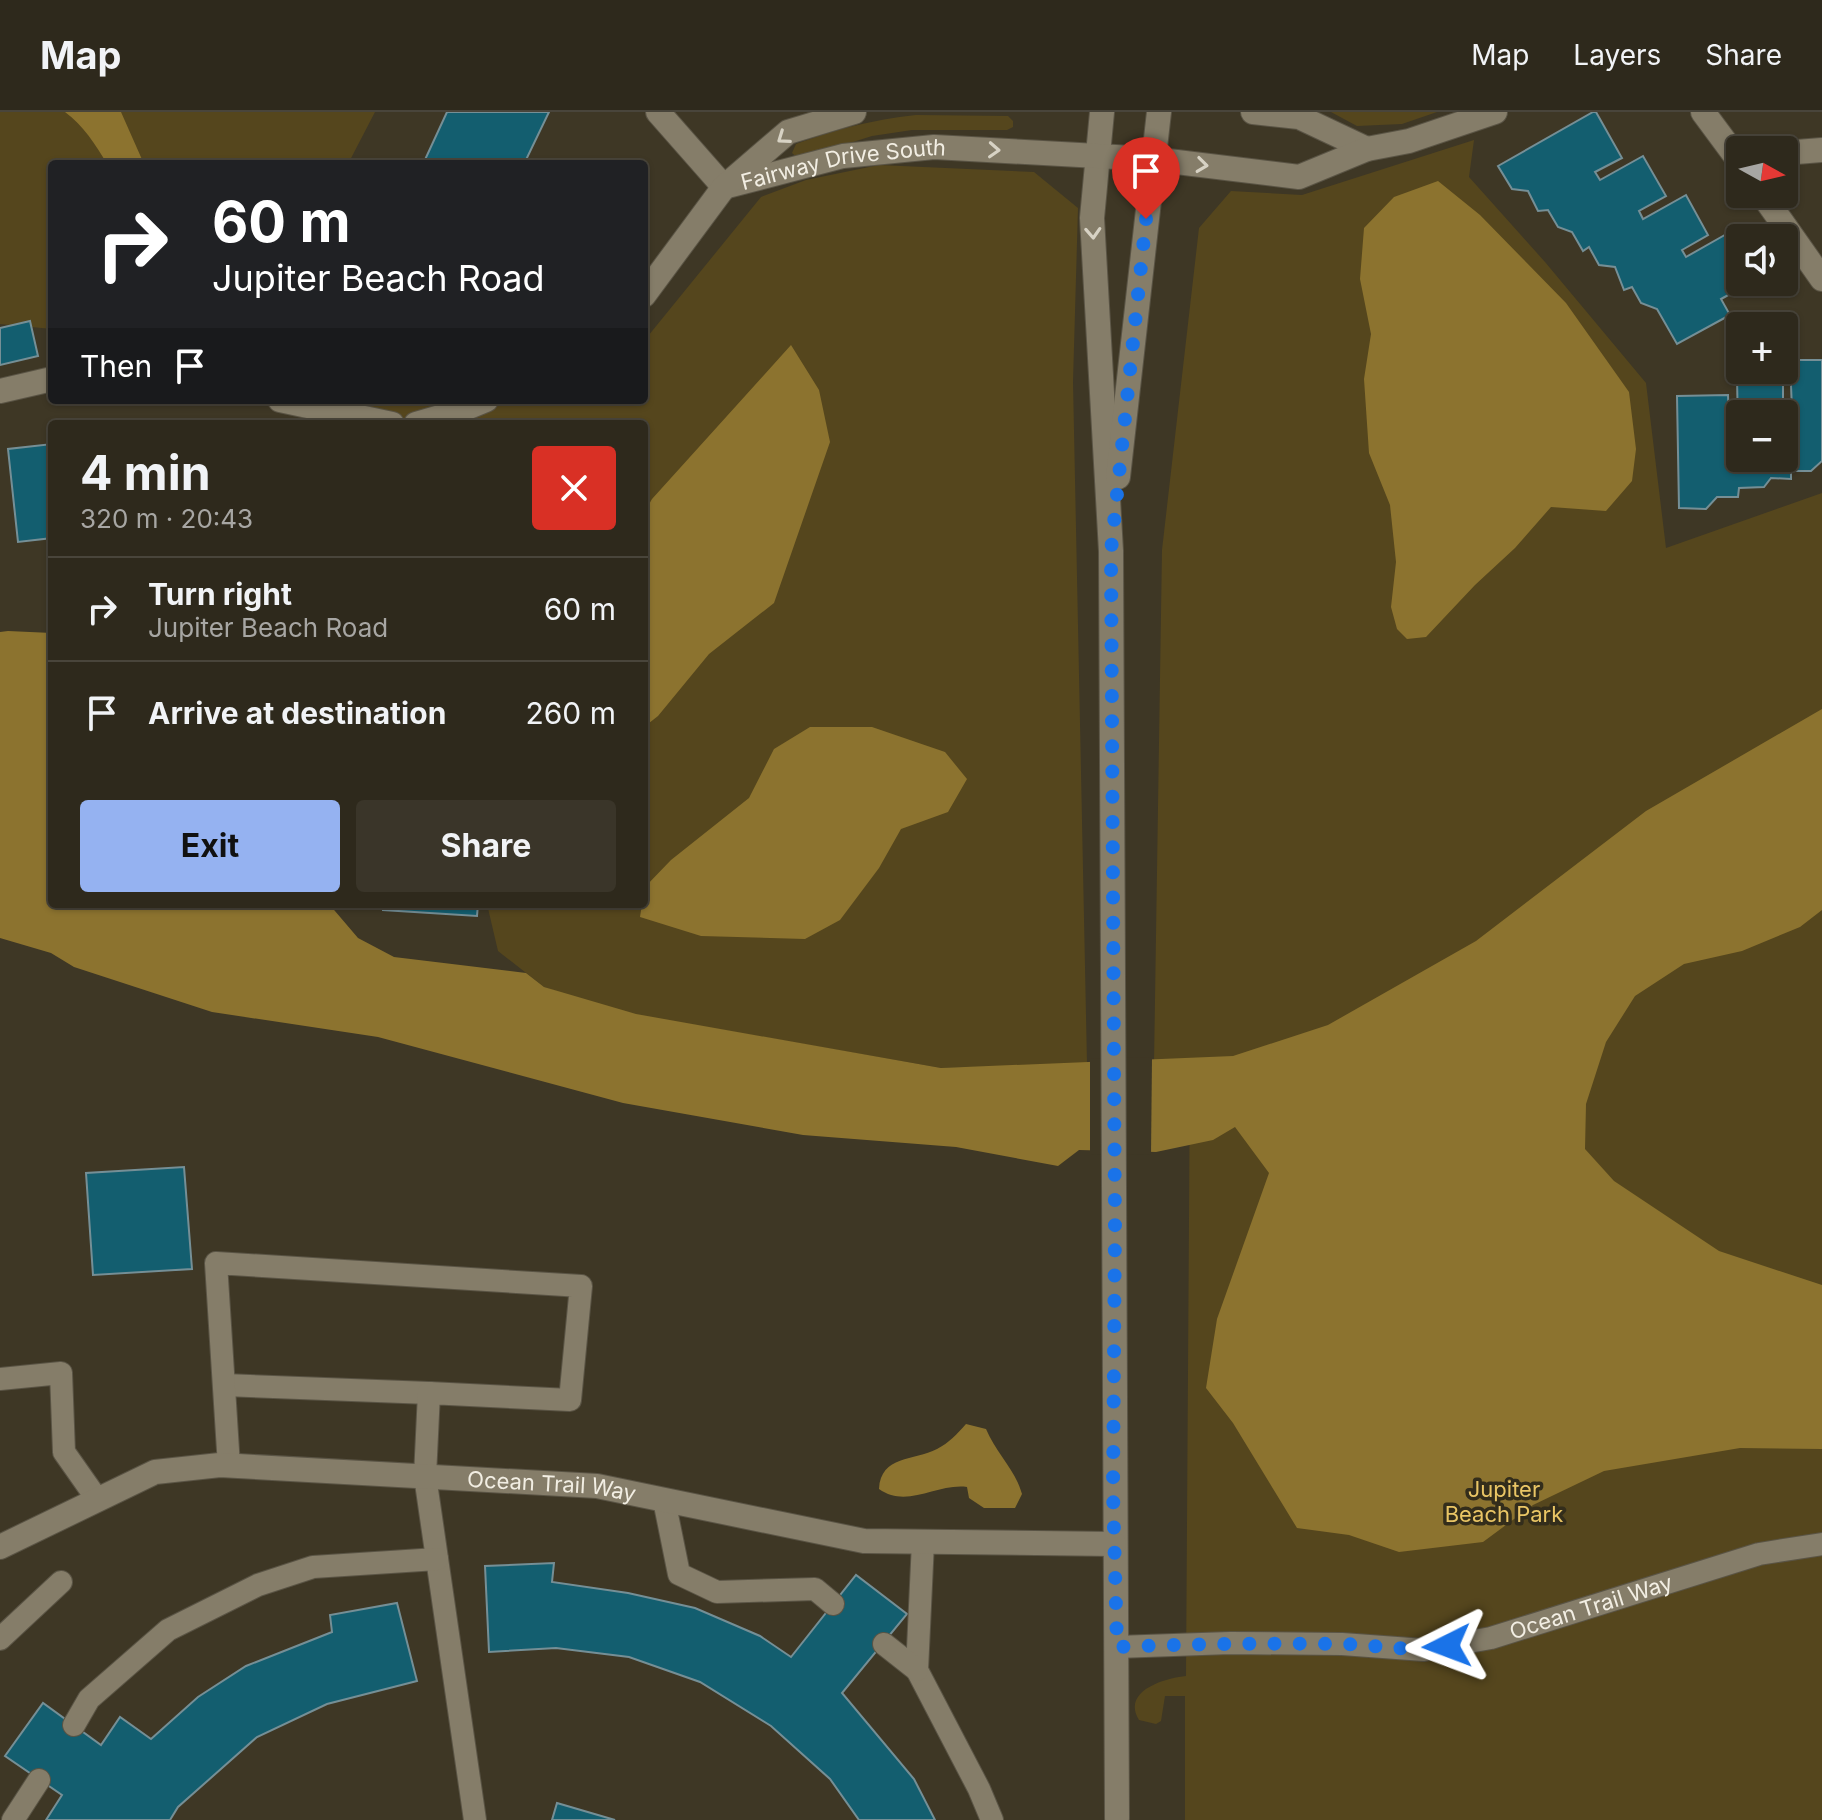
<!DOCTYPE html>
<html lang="en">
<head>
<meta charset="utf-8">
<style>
  :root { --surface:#2e291c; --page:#3a3529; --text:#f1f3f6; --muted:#a7a6a3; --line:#49453b; --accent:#95b2f1 }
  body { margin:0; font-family:Inter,sans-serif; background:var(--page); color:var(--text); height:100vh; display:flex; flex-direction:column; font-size:30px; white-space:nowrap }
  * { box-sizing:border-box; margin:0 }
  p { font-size:26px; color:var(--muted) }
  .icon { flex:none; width:44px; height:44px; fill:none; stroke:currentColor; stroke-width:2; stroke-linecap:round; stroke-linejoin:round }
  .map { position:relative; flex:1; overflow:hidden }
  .sheet { position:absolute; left:48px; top:308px; width:600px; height:488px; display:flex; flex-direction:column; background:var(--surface); border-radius:8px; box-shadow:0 2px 6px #0004,0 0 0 2px var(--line) }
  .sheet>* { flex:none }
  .guide { position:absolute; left:48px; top:48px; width:600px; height:244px; border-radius:8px; box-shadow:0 2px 6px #0004,0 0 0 2px var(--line); background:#202124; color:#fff; overflow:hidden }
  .needle { width:52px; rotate:98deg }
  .tools { position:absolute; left:1726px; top:24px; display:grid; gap:16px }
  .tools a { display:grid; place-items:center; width:72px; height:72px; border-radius:8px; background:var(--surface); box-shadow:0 2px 6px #0004,0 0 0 2px var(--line); font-size:40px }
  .pin { position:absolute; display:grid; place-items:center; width:68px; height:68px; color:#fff; margin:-82px -34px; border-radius:50% 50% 50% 0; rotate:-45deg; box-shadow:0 0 8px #0007 }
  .pin .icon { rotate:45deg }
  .me { position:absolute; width:88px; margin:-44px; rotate:267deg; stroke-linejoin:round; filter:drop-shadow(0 0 6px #0008) }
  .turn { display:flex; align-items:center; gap:28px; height:168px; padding:0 32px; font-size:36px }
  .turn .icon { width:104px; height:104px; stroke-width:2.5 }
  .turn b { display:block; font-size:56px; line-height:68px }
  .then { display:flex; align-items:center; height:76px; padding:0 32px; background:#0003; gap:16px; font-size:30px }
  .round { display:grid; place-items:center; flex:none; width:84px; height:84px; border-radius:8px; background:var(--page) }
  .headline { display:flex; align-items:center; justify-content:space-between; height:136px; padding:0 32px }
  h1 { font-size:48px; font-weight:700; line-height:60px }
  .primary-button { display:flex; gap:16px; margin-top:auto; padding:16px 32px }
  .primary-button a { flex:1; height:92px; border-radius:8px; background:var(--accent); color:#111; font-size:32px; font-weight:700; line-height:92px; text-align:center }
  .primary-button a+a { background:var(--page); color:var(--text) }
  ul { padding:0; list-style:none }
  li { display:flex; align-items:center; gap:24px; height:104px; padding:0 32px; border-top:2px solid var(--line) }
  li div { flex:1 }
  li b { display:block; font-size:30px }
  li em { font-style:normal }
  header { display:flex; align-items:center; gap:48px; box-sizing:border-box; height:112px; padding:0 40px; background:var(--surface); border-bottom:2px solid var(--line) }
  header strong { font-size:38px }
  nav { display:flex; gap:44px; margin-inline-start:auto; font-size:28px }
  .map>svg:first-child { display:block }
  .green { fill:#55461d }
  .water { fill:#8c732f }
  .pier { fill:#3e3725 }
  .building { fill:#135e6f; stroke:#758f96; stroke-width:2; fill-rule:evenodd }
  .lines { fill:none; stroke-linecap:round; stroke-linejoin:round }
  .lane-casing { stroke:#5a5445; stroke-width:24 }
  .street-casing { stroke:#5a5445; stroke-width:26 }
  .lane { stroke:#857d69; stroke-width:22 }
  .street { stroke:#857d69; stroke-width:24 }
  .oneway { stroke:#d7d2c4 }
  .route { stroke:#1a73e8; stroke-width:14; stroke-dasharray:0 25.2 }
  .labels { text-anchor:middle; stroke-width:7; stroke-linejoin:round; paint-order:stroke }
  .street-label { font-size:22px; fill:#f2eee3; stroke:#332d1b }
  .park-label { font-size:22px; fill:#e9c565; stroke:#332d1b }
</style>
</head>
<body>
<header>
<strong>Map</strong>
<nav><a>Map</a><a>Layers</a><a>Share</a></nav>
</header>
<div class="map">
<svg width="1822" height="1708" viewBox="0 0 1822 1708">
  <rect width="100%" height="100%" fill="#3e3725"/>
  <g class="green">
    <path d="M0,0H375L348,52H52V217L0,212Z"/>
    <path d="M1331,0H1437L1402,12L1357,14Z"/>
    <path d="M916,3L1008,4L1013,9V15L1007,18H912L872,24L799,47L792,41L796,32C838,17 871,8 916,3Z"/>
    <path d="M1474,28L1469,65L1545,150L1646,271L1666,436L1822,381V1708H1185V1584H1165L1161,1609L1156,1612L1139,1608C1121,1579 1165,1566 1186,1564L1190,954L1154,952L1162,438L1199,116L1231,79L1302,83Z"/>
    <path d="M879,53L1034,60L1078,96L1073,270L1087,952L941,956L614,899L544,875L498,839L487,792H644V312H403L349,288H644V229L761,85L806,68Z"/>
  </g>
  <g class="water">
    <path d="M65,0H121L144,52H107C96,33 83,13 65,0Z"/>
    <path d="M1438,69L1480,103L1566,191L1629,280L1636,337L1632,369L1606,399L1551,395L1515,436L1475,473L1426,525L1407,527L1397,517L1391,495L1396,450L1390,393L1369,341L1364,267L1371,222L1360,167L1364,116L1394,85Z"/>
    <path d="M791,233L819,278L830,330L774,491L709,542L658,604L644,615V401L652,387Z"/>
    <path d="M8,519L52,521V792H329L358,826L394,845L526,861L544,875L636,902L941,956L1233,944L1328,913L1476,829L1646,699L1822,597V798L1800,815L1742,839L1684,852L1635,884L1606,930L1586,992L1585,1037L1614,1069L1719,1139L1822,1173V1337L1740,1336L1604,1359L1533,1393L1483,1430L1399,1440L1349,1423L1297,1416L1233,1311L1206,1276L1217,1207L1269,1061L1235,1015L1213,1028L1156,1040L1079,1038L1058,1054L956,1035L803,1023L623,991L378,925L212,900L74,855L51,841L0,826V520Z"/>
    <path d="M810,615H872L945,640L967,667L948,700L901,717L879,756L840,808L805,827L701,824L640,805L642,792H644V776L671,748L749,686L774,637Z"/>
    <path d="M966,1312L986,1317C996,1341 1015,1357 1022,1382L1015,1396H984L969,1386L967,1375C937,1371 907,1397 879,1377C881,1343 914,1349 937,1337C949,1331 957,1322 966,1312Z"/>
  </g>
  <path class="pier" d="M1152,945L1151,1043L1090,1042V947Z"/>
  <g class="building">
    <path d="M447,0H549L524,52H423Z"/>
    <path d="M1593,0H1596L1622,46L1595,60L1600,68L1643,44L1666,84L1639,99L1643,107L1686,83L1708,123L1682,138L1686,145L1730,120L1740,138V170H1752L1721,187L1730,203L1677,232L1657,197L1641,191L1632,175L1624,178L1615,155L1599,153L1589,135L1583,139L1572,120L1558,115L1548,98L1538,99L1528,79L1512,77L1498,54Z"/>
    <path d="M30,209L38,244L0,253V216Z"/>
    <path d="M1790,248H1822V349L1811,359H1791V367L1771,366L1764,375L1739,376L1738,385H1717L1706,397L1679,396L1677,284L1728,283L1729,317H1738L1737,265L1783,264V298H1792ZM1740,302H1784V346H1740Z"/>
    <path d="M52,332V426L18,430L8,337Z"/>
    <path d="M383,792H478L477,804L383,798Z"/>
    <path d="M184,1055L192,1157L93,1163L86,1061Z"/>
    <path d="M554,1451L552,1470L628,1481L695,1496L760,1524L791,1545L856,1463L907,1502L842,1581L914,1667L935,1708H859L830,1667L771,1614L700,1570L629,1545L556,1536L489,1540L485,1454Z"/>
    <path d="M397,1491L417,1569L327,1592L257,1625L178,1695L170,1708H46L62,1683L5,1644L43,1591L101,1633L120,1605L151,1627L198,1585L246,1554L332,1520L330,1503Z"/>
    <path d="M557,1691L615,1708H552Z"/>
  </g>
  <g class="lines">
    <g class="lane-casing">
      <g id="lane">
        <path d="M0,1267L61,1261L64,1340L97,1387"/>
        <path d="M225,1273L429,1281"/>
        <path d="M229,1354L216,1151L581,1174L570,1288L429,1281L425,1364L475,1708"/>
        <path d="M664,1388L679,1462L717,1480L815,1477L833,1492"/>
        <path d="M923,1430L917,1558L979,1677L992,1708"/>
        <path d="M0,1527L61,1470"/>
        <path d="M884,1532L917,1558"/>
        <path id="s1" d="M1117,1535L1230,1531L1342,1532L1424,1538L1491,1526L1759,1442L1822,1432"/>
        <path d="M74,1613L89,1587L168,1518L258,1473L313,1455L437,1447"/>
        <path d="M13,1708L39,1668"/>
      </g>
    </g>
    <g class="street-casing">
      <g id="street">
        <path d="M658,0L724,75"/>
        <path d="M1102,0L1092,106L1111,439L1117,1706"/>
        <path d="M1253,0L1299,5L1367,37"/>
        <path d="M1703,0L1740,50"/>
        <path d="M1784,41L1822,38"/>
        <path id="s2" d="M724,75L843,44L934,35L1152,47L1299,65L1367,37L1409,29L1495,0"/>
        <path d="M1762,82L1822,167"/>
        <path d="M644,183L724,75L788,20L854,0"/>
        <path d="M0,279L52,267"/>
        <path d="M280,288L392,312"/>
        <path d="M416,312L457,300L486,288"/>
        <path d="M1118,365L1159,0"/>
        <path id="s3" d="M0,1435L155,1360L220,1353L597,1374L864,1429L1114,1432"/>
      </g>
    </g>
    <use href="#lane" class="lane"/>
    <use href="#street" class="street"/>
  </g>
  <defs><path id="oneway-chevron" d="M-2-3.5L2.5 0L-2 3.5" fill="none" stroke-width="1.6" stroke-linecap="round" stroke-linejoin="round" transform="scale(2)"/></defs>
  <g class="oneway">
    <use href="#oneway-chevron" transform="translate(783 26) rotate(145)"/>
    <use href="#oneway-chevron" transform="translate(994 38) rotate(3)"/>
    <use href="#oneway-chevron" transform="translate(1202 53) rotate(7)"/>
    <use href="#oneway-chevron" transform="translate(1093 121) rotate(87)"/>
  </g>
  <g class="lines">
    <path class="route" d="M1146,107L1111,439L1115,1115L1113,1379L1117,1535C1190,1532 1263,1531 1337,1532C1374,1532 1410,1541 1447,1534"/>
  </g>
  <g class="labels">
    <g class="street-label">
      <text dy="8" stroke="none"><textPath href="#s2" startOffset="122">Fairway Drive South</textPath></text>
      <text dy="8" stroke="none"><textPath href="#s3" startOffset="570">Ocean Trail Way</textPath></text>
      <text dy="8" stroke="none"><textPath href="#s1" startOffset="480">Ocean Trail Way</textPath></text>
    </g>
    <g class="park-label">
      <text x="1504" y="1385">Jupiter<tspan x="1504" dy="25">Beach Park</tspan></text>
    </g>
  </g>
</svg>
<div class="tools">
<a><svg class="needle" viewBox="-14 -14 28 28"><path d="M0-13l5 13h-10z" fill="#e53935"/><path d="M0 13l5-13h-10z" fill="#a7a6a3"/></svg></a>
<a><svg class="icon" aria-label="sound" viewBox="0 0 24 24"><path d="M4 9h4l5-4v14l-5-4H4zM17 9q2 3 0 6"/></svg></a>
<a>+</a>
<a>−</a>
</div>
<div class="pin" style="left:1146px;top:107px;background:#d93025"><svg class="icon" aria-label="arrive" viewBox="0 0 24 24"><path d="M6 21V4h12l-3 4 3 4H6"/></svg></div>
<svg class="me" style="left:1447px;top:1534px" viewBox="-20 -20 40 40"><path d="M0-17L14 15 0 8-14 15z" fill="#1a73e8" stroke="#fff" stroke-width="4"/></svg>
<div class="guide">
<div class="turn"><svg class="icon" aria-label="right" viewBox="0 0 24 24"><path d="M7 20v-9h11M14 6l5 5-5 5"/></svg><div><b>60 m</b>Jupiter Beach Road</div></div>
<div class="then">Then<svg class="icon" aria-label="arrive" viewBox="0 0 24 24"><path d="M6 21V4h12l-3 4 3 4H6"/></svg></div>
</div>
<section class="sheet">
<div class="headline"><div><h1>4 min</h1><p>320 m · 20:43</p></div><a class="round" style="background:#d93025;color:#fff"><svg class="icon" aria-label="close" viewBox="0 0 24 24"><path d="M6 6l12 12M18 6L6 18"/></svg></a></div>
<ul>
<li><svg class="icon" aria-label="right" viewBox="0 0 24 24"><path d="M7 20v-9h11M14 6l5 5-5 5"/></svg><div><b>Turn right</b><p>Jupiter Beach Road</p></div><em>60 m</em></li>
<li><svg class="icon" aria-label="arrive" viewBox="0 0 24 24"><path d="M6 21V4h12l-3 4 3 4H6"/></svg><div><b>Arrive at destination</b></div><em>260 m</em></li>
</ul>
<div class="primary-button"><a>Exit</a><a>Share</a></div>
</section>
</div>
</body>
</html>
